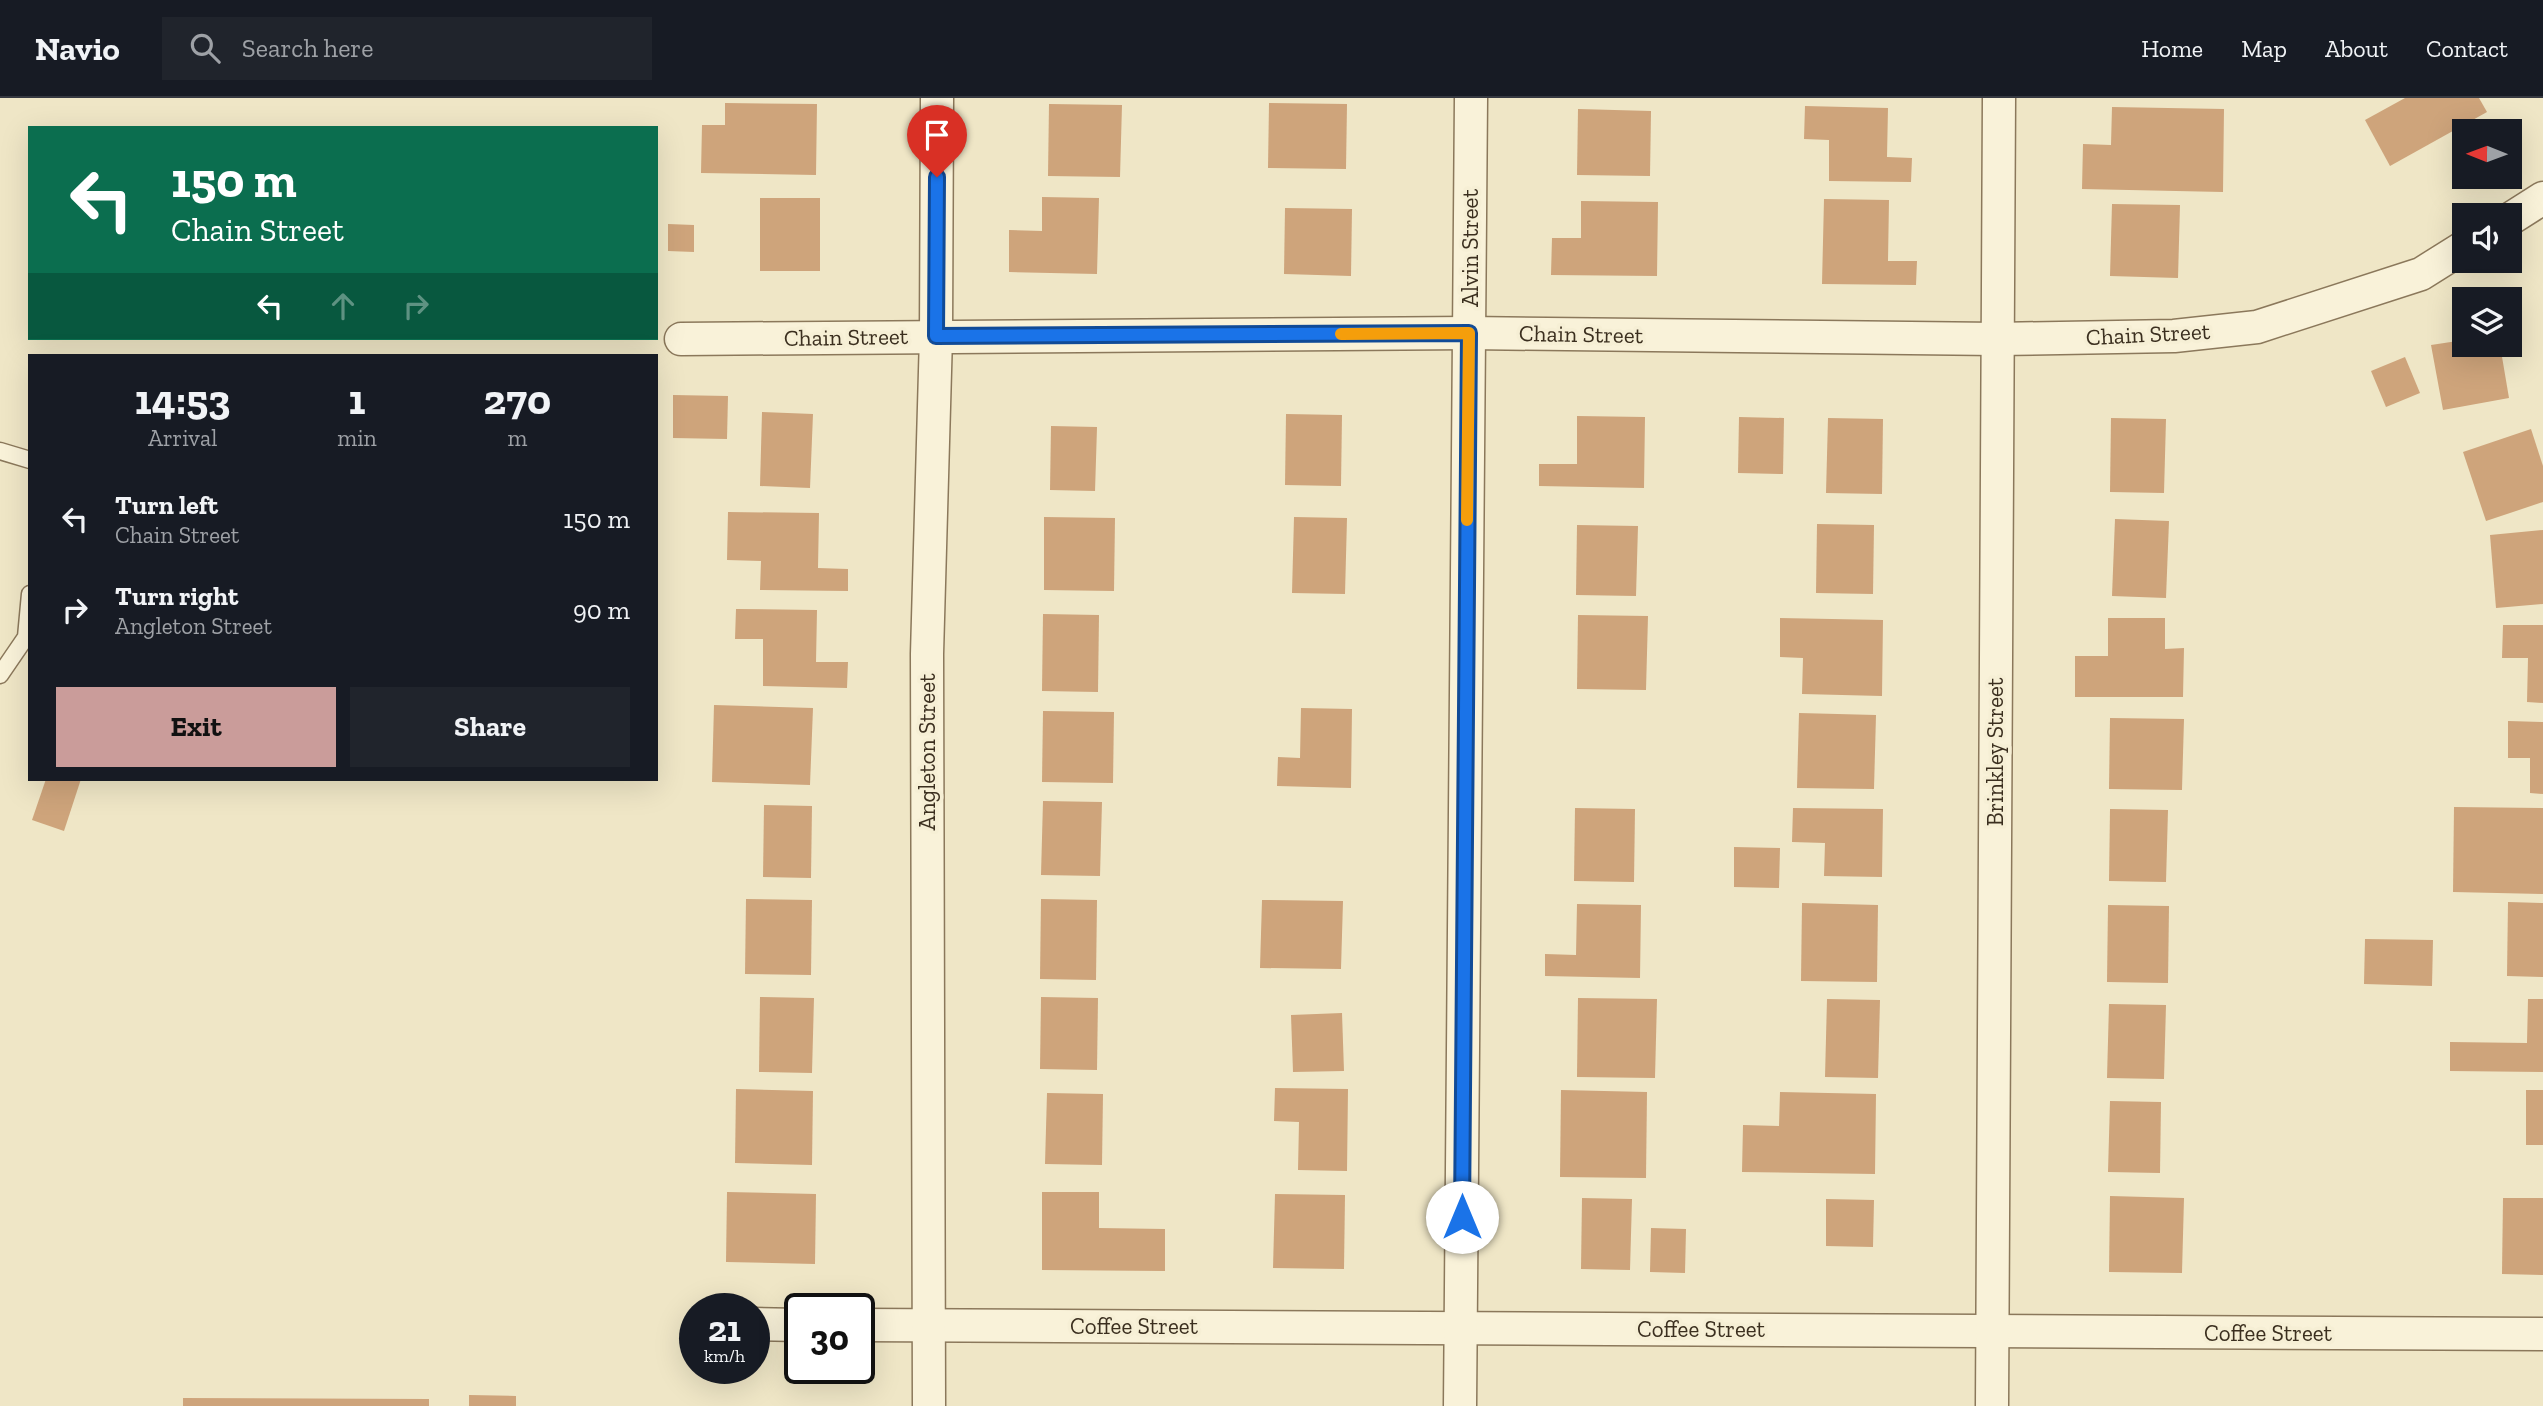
<!DOCTYPE html>
<html lang="en">
<head>
<meta charset="utf-8">
<style>
  :root { --surface:#171b24; --page:#20242c; --text:#f1f3f6; --muted:#9ea1a6; --line:#363941; --accent:#ca9c9a }
  body { margin:0; font-family:"Zilla Slab",serif; background:var(--page); color:var(--text); height:100vh; display:flex; flex-direction:column; font-size:26px; white-space:nowrap }
  * { box-sizing:border-box; margin:0 }
  p { font-size:23px; color:var(--muted) }
  .icon { flex:none; width:38px; height:38px; fill:none; stroke:currentColor; stroke-width:2; stroke-linecap:round; stroke-linejoin:round }
  .map { position:relative; flex:1; overflow:hidden }
  .details { position:absolute; left:28px; top:256px; width:630px; height:427px; display:flex; flex-direction:column; background:var(--surface); border-radius:0px; box-shadow:0 7px 28px #0002 }
  .details>* { flex:none }
  .guide { position:absolute; left:28px; top:28px; width:630px; height:214px; border-radius:0px; box-shadow:0 7px 28px #0002; background:#0b6e4f; color:#fff; overflow:hidden }
  .needle { width:46px; rotate:271deg }
  .tools { position:absolute; left:2452px; top:21px; display:grid; gap:14px }
  .tools a { display:grid; place-items:center; width:70px; height:70px; border-radius:0px; background:var(--surface); box-shadow:0 7px 28px #0002; font-size:35px }
  .speed { position:absolute; left:679px; top:1195px; display:flex; gap:14px; font-size:35px; font-weight:700; text-align:center }
  .speed>* { display:grid; place-content:center; width:91px; height:91px; border-radius:50%; background:var(--surface); box-shadow:0 7px 28px #0002; line-height:1 }
  .speed small { font-size:18px; font-weight:400 }
  .speed .limit { border:4px solid #111; border-radius:10px; background:#fff; color:#111 }
  .pin { position:absolute; display:grid; place-items:center; width:60px; height:60px; color:#fff; margin:-72px -30px; border-radius:50% 50% 50% 0; rotate:-45deg; box-shadow:0 0 7px #0007 }
  .pin .icon { rotate:45deg }
  .me { position:absolute; width:77px; margin:-38px; rotate:0deg; stroke-linejoin:round; filter:drop-shadow(0 0 5px #0008) }
  .turn { display:flex; align-items:center; gap:24px; height:147px; padding:0 28px; font-size:32px }
  .turn .icon { width:91px; height:91px; stroke-width:2.5 }
  .turn b { display:block; font-size:49px; line-height:60px }
  .lanes { display:flex; align-items:center; height:66px; padding:0 28px; background:#0003; justify-content:center; gap:35px; direction:ltr }
  .lanes .off { opacity:.35 }
  .eta { display:flex; justify-content:space-evenly; align-items:center; height:119px; text-align:center }
  .eta b { font-size:42px; font-weight:700; line-height:49px }
  .button { display:flex; gap:14px; margin-top:auto; padding:14px 28px }
  .button a { flex:1; height:80px; border-radius:0px; background:var(--accent); color:#111; font-size:28px; font-weight:700; line-height:80px; text-align:center }
  .button a+a { background:var(--page); color:var(--text) }
  ul { padding:0; list-style:none }
  li { display:flex; align-items:center; gap:21px; height:91px; padding:0 28px }
  li div { flex:1 }
  li b { display:block; font-size:26px }
  li em { font-style:normal }
  header { display:flex; align-items:center; gap:42px; box-sizing:border-box; height:98px; padding:0 35px; background:var(--surface); border-bottom:2px solid var(--line) }
  header strong { font-size:33px }
  nav { display:flex; gap:38px; margin-inline-start:auto; font-size:24px }
  .search { width:490px; height:63px; background:var(--page); display:flex; align-items:center; gap:18px; box-sizing:border-box; padding:0 24px; border-radius:0px; color:var(--muted); font-size:26px }
  .map>svg:first-child { display:block }
  .building { fill:#cea47b }
  .lines { fill:none; stroke-linecap:round; stroke-linejoin:round }
  .service-casing { stroke:#8b785b; stroke-width:19 }
  .minor-casing { stroke:#8b785b; stroke-width:35 }
  .service { stroke:#f9f2d9; stroke-width:16 }
  .minor { stroke:#f9f2d9; stroke-width:32 }
  .route-casing { stroke:#114b97; stroke-width:18 }
  .route { stroke:#1a73e8; stroke-width:12 }
  .slow { stroke:#f59e0b; stroke-width:12 }
  .labels { text-anchor:middle; stroke-width:7; stroke-linejoin:round; paint-order:stroke }
  .street-label { font-size:23px; fill:#3b2f1f; stroke:#f6efd5 }
</style>
</head>
<body>
<header>
<strong>Navio</strong>
<div class="search"><svg class="icon" aria-label="search" viewBox="0 0 24 24"><circle cx="10" cy="10" r="6"/><path d="M15 15l6 6"/></svg>Search here</div>
<nav><a>Home</a><a>Map</a><a>About</a><a>Contact</a></nav>
</header>
<div class="map">
<svg width="2543" height="1308" viewBox="0 0 2543 1308">
  <rect width="100%" height="100%" fill="#efe6c6"/>
  <g class="building">
    <path d="M2405,0H2479L2487,14L2390,68L2365,22Z"/>
    <path d="M725,5L817,6L816,77L701,75L702,27H725Z"/>
    <path d="M1269,5L1347,6L1346,71L1268,70Z"/>
    <path d="M1049,6L1122,7L1120,79L1048,78Z"/>
    <path d="M1805,8L1888,10L1887,59L1912,60L1911,84L1829,83V42L1804,41Z"/>
    <path d="M2112,9L2224,11L2223,94L2082,91L2083,46L2111,47Z"/>
    <path d="M1578,11L1651,13L1650,78L1577,77Z"/>
    <path d="M1042,99L1099,100L1097,176L1009,174V132L1042,133Z"/>
    <rect x="760" y="100" width="60" height="73"/>
    <path d="M1824,101L1889,102L1888,163H1917L1916,187L1822,186Z"/>
    <path d="M1581,103L1658,104L1657,178L1551,177L1552,140H1581Z"/>
    <path d="M2112,106L2180,107L2178,180L2110,178Z"/>
    <path d="M1285,110L1352,111L1351,178L1284,176Z"/>
    <path d="M668,126L694,127V154L668,153Z"/>
    <path d="M2464,242V247H2500L2509,300L2443,312L2431,247Z"/>
    <path d="M2405,259L2420,295L2386,309L2371,273Z"/>
    <path d="M673,297L728,298L727,341L673,340Z"/>
    <path d="M762,314L813,316L810,390L760,388Z"/>
    <path d="M1286,316L1342,317L1341,388L1285,387Z"/>
    <path d="M1577,318L1645,319L1644,390L1539,388V366H1577Z"/>
    <path d="M1739,319L1784,320L1783,376L1738,375Z"/>
    <path d="M1828,320L1883,321L1882,396L1826,395Z"/>
    <path d="M2111,320L2166,321L2164,395L2110,394Z"/>
    <path d="M1051,328L1097,329L1095,393L1050,392Z"/>
    <path d="M2531,331L2543,368V404L2486,423L2463,354Z"/>
    <path d="M728,414L819,415L818,470L848,471V493L760,492L761,463L727,462Z"/>
    <path d="M1044,419L1115,420L1114,493L1044,492Z"/>
    <path d="M1294,419L1347,420L1345,496L1292,495Z"/>
    <path d="M2115,421L2169,423L2166,500L2112,498Z"/>
    <path d="M1817,426L1874,427L1873,496L1816,495Z"/>
    <path d="M1577,427L1638,428L1636,498L1576,497Z"/>
    <path d="M2543,432V506L2496,510L2490,437Z"/>
    <path d="M736,511L817,512L816,564H848L847,590L763,588V541H735Z"/>
    <path d="M1043,516L1099,517L1098,594L1042,593Z"/>
    <path d="M1578,517L1648,518L1646,592L1577,591Z"/>
    <path d="M1780,520L1883,522L1882,598L1802,596L1803,560L1780,559Z"/>
    <path d="M2108,520H2165V551L2184,550L2183,599H2075V558H2108Z"/>
    <path d="M2503,527H2543V605L2527,604L2528,560H2502Z"/>
    <path d="M714,607L813,610L810,687L712,684Z"/>
    <path d="M1301,610L1352,611L1351,690L1277,688L1278,659L1300,660Z"/>
    <path d="M1043,613L1114,614L1113,685L1042,684Z"/>
    <path d="M1799,615L1876,617L1874,691L1797,690Z"/>
    <path d="M2110,620L2184,621L2182,692L2109,691Z"/>
    <path d="M2508,623L2543,624V696L2530,695V660H2508Z"/>
    <path d="M46,681H81L64,733L32,722Z"/>
    <path d="M1043,703L1102,704L1100,778L1041,777Z"/>
    <path d="M764,707L812,708L811,780L763,779Z"/>
    <path d="M2454,709L2543,710V796L2453,794Z"/>
    <path d="M1575,710L1635,711L1634,784L1574,783Z"/>
    <path d="M1793,710L1883,711L1882,779L1824,778L1825,745L1792,744Z"/>
    <path d="M2110,711L2168,712L2166,784L2109,783Z"/>
    <path d="M1734,749L1780,750L1779,790L1734,789Z"/>
    <path d="M746,801L812,802L811,877L745,876Z"/>
    <path d="M1041,801L1097,802L1096,882L1040,881Z"/>
    <path d="M1262,802L1343,803L1341,871L1260,870Z"/>
    <path d="M2508,804L2543,805V879L2507,878Z"/>
    <path d="M1802,805L1878,807L1877,884L1801,883Z"/>
    <path d="M1577,806L1641,807L1640,880L1545,878V856L1576,857Z"/>
    <path d="M2108,807L2169,808L2168,885L2107,884Z"/>
    <path d="M2365,841L2433,842L2432,888L2364,886Z"/>
    <path d="M760,899L814,900L812,975L759,974Z"/>
    <path d="M1041,899L1098,900L1097,972L1040,971Z"/>
    <path d="M1578,900L1657,901L1655,980L1577,979Z"/>
    <path d="M1827,901L1880,902L1878,980L1825,979Z"/>
    <path d="M2528,901H2543V974L2450,973V944L2527,945Z"/>
    <path d="M2109,906L2166,907L2164,981L2107,980Z"/>
    <path d="M1342,915L1344,973L1293,974L1291,917Z"/>
    <path d="M1275,990L1348,991L1347,1073L1298,1072L1299,1024L1274,1023Z"/>
    <path d="M736,991L813,993L812,1067L735,1065Z"/>
    <path d="M1561,992L1647,994L1646,1080L1560,1079Z"/>
    <rect x="2526" y="992" width="17" height="55"/>
    <path d="M1780,994L1876,996L1875,1076L1742,1074L1743,1027L1779,1028Z"/>
    <path d="M1047,995L1103,996L1102,1067L1045,1066Z"/>
    <path d="M2110,1003L2161,1004L2160,1075L2108,1074Z"/>
    <path d="M727,1094L816,1096L815,1166L726,1164Z"/>
    <path d="M1042,1094H1099V1130L1165,1131V1173L1042,1172Z"/>
    <path d="M1275,1096L1345,1097L1344,1171L1273,1170Z"/>
    <path d="M2110,1098L2184,1100L2182,1175L2109,1174Z"/>
    <path d="M1582,1100L1632,1101L1630,1172L1581,1171Z"/>
    <path d="M2503,1100H2543V1177L2502,1176Z"/>
    <path d="M1826,1101L1874,1102L1873,1149L1826,1148Z"/>
    <path d="M1651,1130L1686,1131L1685,1175L1650,1174Z"/>
    <path d="M469,1297L516,1298V1308H469Z"/>
    <path d="M183,1300L429,1301V1308H183Z"/>
  </g>
  <g class="lines">
    <g class="service-casing">
      <g id="service">
        <path d="M0,353L30,362"/>
        <path d="M0,577L26,539L30,496"/>
      </g>
    </g>
    <g class="minor-casing">
      <g id="minor">
        <path d="M2510,121L2543,100"/>
        <path d="M681,241L1469,235L1997,241L2174,238L2257,229L2421,176L2464,149"/>
        <path d="M754,1226L800,1227"/>
        <path d="M859,1227L2543,1236"/>
        <path d="M929,1308L927,556L936,238L937,0"/>
        <path d="M1460,1308L1471,0"/>
        <path d="M1992,1308L1999,0"/>
      </g>
    </g>
    <use href="#service" class="service"/>
    <use href="#minor" class="minor"/>
  </g>
  <g class="lines">
    <g class="route-casing">
      <path id="route" d="M937,79L936,238L1469,235L1462,1119"/>
    </g>
    <use href="#route" class="route"/>
    <path class="slow" d="M1341,236L1469,235L1467,422"/>
  </g>
  <g class="labels">
    <g class="street-label">
      <text transform="translate(1470 150) rotate(-90)" y="8">Alvin Street</text>
      <text transform="translate(1581 236) rotate(1)" y="8">Chain Street</text>
      <text transform="translate(2148 236) rotate(-3)" y="8">Chain Street</text>
      <text transform="translate(846 239) rotate(-1)" y="8">Chain Street</text>
      <text transform="translate(927 654) rotate(-90)" y="8">Angleton Street</text>
      <text transform="translate(1995 654) rotate(-90)" y="8">Brinkley Street</text>
      <text x="1134" y="1236">Coffee Street</text>
      <text x="1701" y="1239">Coffee Street</text>
      <text x="2268" y="1243">Coffee Street</text>
    </g>
  </g>
</svg>
<div class="tools">
<a><svg class="needle" viewBox="-14 -14 28 28"><path d="M0-13l5 13h-10z" fill="#e53935"/><path d="M0 13l5-13h-10z" fill="#9ea1a6"/></svg></a>
<a><svg class="icon" aria-label="sound" viewBox="0 0 24 24"><path d="M4 9h4l5-4v14l-5-4H4zM17 9q2 3 0 6"/></svg></a>
<a><svg class="icon" aria-label="layers" viewBox="0 0 24 24"><path d="M12 4l9 5-9 5-9-5zM3 14l9 5 9-5"/></svg></a>
</div>
<div class="speed"><div>21<small>km/h</small></div><div class="limit">30</div></div>
<div class="pin" style="left:937px;top:79px;background:#d93025"><svg class="icon" aria-label="arrive" viewBox="0 0 24 24"><path d="M6 21V4h12l-3 4 3 4H6"/></svg></div>
<svg class="me" style="left:1462px;top:1119px" viewBox="-20 -20 40 40"><circle r="19" fill="#fff"/><path d="M0-13L10 11 0 6-10 11z" fill="#1a73e8"/></svg>
<div class="guide">
<div class="turn"><svg class="icon" aria-label="left" viewBox="0 0 24 24"><path d="M17 20v-9H6M10 6l-5 5 5 5"/></svg><div><b>150 m</b>Chain Street</div></div>
<div class="lanes"><svg class="icon" aria-label="left" viewBox="0 0 24 24"><path d="M17 20v-9H6M10 6l-5 5 5 5"/></svg><svg class="icon off" aria-label="ahead" viewBox="0 0 24 24"><path d="M12 20V5M6 11l6-6 6 6"/></svg><svg class="icon off" aria-label="right" viewBox="0 0 24 24"><path d="M7 20v-9h11M14 6l5 5-5 5"/></svg></div>
</div>
<section class="details">
<div class="eta">
<div><b>14:53</b><p>Arrival</p></div>
<div><b>1</b><p>min</p></div>
<div><b>270</b><p>m</p></div>
</div>
<ul>
<li><svg class="icon" aria-label="left" viewBox="0 0 24 24"><path d="M17 20v-9H6M10 6l-5 5 5 5"/></svg><div><b>Turn left</b><p>Chain Street</p></div><em>150 m</em></li>
<li><svg class="icon" aria-label="right" viewBox="0 0 24 24"><path d="M7 20v-9h11M14 6l5 5-5 5"/></svg><div><b>Turn right</b><p>Angleton Street</p></div><em>90 m</em></li>
</ul>
<div class="button"><a>Exit</a><a>Share</a></div>
</section>
</div>
</body>
</html>
